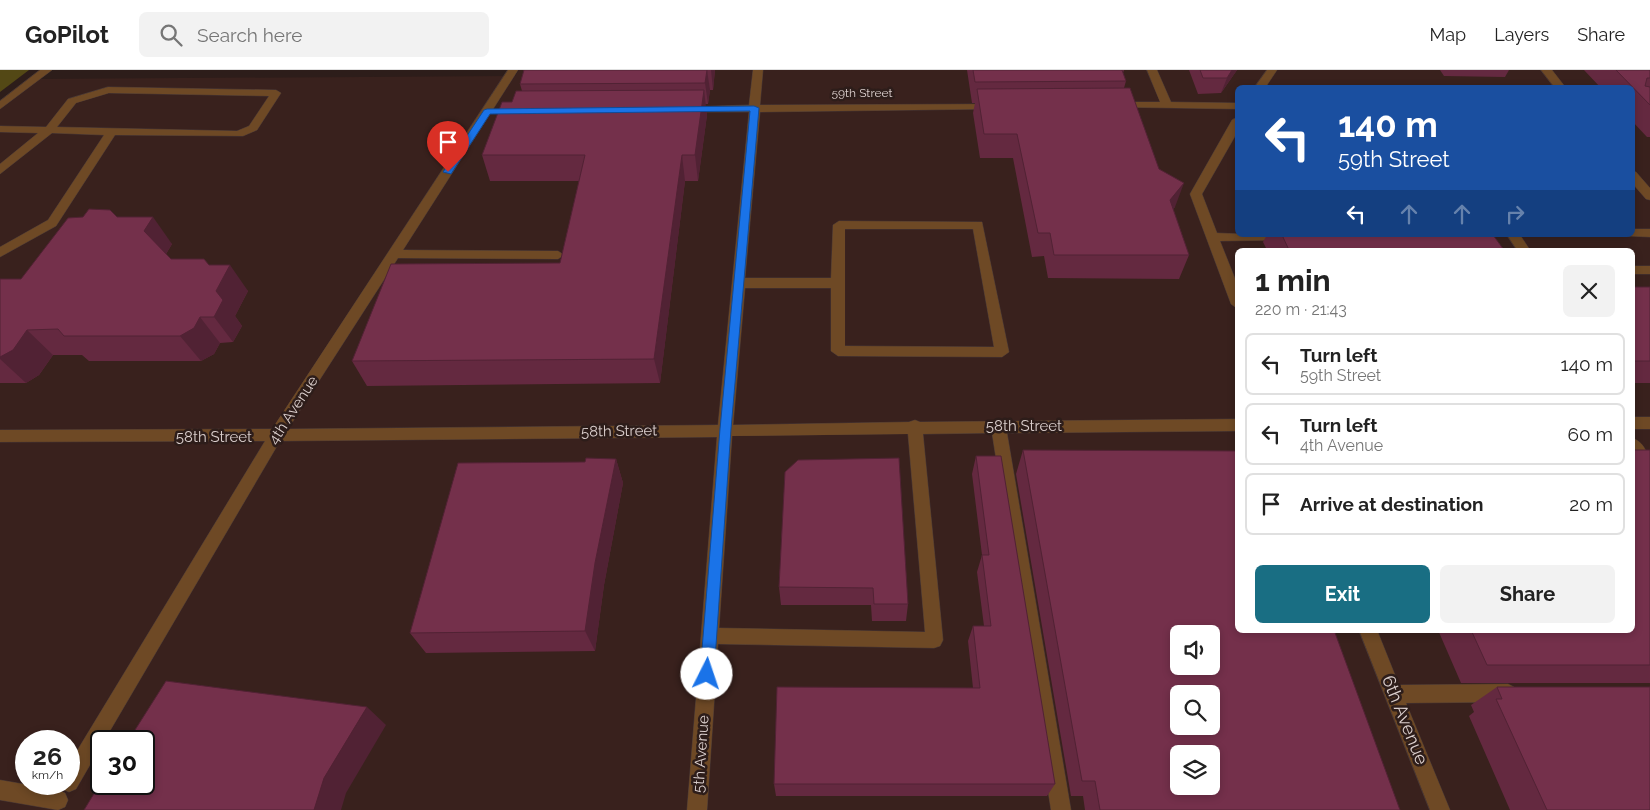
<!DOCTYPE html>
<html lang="en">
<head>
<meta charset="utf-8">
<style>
  :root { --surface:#fff; --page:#f2f2f2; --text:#222; --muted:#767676; --line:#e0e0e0; --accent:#196e83 }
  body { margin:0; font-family:Raleway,sans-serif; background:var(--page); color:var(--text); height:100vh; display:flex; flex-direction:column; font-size:19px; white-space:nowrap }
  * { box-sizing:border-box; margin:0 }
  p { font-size:16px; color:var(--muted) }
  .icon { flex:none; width:28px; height:28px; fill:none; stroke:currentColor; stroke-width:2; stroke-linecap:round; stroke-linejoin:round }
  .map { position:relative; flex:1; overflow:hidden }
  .sheet { position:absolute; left:1235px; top:178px; width:400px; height:385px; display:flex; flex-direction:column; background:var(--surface); border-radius:8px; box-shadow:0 2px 8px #0003 }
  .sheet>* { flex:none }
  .guide { position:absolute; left:1235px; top:15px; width:400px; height:152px; border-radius:8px; box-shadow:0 2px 8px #0003; background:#1a4fa0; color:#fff; overflow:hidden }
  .tools { position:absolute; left:1170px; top:555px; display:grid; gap:10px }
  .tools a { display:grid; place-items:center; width:50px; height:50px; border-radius:8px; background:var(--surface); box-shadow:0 2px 8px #0003; font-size:25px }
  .speed { position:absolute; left:15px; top:660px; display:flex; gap:10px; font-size:25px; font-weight:700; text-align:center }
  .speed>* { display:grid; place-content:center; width:65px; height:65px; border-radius:50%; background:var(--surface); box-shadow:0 2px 8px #0003; line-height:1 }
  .speed small { font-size:12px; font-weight:400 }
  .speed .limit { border:2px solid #111; border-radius:8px; background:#fff; color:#111 }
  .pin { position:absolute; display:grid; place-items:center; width:42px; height:42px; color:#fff; margin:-51px -21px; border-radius:50% 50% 50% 0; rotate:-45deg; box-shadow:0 0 5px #0007 }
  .pin .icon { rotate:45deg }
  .me { position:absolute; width:55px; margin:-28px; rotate:4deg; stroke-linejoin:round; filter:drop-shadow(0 0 4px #0008) }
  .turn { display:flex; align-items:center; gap:18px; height:105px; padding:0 20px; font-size:22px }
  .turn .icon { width:65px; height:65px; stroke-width:2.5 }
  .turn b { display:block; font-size:35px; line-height:42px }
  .lanes { display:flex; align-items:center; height:48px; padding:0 20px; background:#0003; justify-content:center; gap:25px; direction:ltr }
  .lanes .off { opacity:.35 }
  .round { display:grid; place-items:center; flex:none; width:52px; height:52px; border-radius:8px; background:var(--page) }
  .summary { display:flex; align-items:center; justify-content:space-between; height:85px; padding:0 20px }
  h1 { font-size:30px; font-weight:700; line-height:38px }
  .cta { display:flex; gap:10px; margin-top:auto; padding:10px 20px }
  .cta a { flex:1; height:58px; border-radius:8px; background:var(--accent); color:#fff; font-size:20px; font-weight:700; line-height:58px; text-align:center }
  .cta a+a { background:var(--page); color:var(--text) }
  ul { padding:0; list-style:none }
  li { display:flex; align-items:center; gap:15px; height:62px; margin:0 10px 8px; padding:0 10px; border:2px solid var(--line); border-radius:8px }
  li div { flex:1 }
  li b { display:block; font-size:19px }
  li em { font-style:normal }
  header { display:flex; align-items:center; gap:30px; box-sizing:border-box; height:70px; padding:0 25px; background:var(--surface); border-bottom:1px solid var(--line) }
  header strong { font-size:24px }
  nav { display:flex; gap:28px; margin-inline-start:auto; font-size:18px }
  .search { width:350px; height:45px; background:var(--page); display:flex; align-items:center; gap:12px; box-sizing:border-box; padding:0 18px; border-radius:8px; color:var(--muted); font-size:19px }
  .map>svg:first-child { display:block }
  .built { fill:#39211d; fill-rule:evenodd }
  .green { fill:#534815 }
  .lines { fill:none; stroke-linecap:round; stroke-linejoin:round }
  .minor-casing { stroke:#493937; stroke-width:1 }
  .minor { fill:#6e4925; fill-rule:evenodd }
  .wall { fill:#642940 }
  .shaded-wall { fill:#512234 }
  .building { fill:#74304b; stroke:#512234; fill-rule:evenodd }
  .route { fill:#1a73e8; stroke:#114b97 }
  .labels { text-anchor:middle; stroke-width:5; stroke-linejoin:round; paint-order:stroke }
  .far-street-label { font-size:12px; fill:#dbcfcd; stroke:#2d1d1a }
  .street-label { font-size:15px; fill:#dbcfcd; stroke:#2d1d1a }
  .near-street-label { font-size:18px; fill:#dbcfcd; stroke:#2d1d1a }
</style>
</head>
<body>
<header>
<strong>GoPilot</strong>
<div class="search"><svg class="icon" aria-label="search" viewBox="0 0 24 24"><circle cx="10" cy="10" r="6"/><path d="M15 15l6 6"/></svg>Search here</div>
<nav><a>Map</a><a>Layers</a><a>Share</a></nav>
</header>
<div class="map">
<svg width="1650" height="740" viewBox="0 0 1650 740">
  <rect width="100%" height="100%" fill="#2d1d1a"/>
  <path class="built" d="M519,0H1650V740H0V36L35,9L515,6ZM1238,18H1632V165H1238ZM1238,180H1632V560H1238ZM1179,564H1211V596H1179ZM1179,624H1211V656H1179ZM26,671H69V714H26ZM101,671H144V714H101ZM1179,684H1211V716H1179Z"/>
  <path class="green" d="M0,0H29L0,22Z"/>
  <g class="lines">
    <g class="minor-casing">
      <g id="minor">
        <path d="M40,0H52L0,39V31Z"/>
        <path d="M508,0H518L403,180L558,181L564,185L558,189L398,188L288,359L718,355L749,42H686L681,39L682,37L749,35L753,0H763L760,35L997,34L998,36L993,39L760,42L745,208H831L833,155L839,151L982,152L1009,282L1002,287L838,286L831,281V218H745L733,355L909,352L915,350L920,352L1238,349V361L1007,363L1071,740H1051L992,363L923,364L943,570L940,576L934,578L718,574L707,740H687L717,367L280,371L104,671H101V676L76,719L69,722L62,719L60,714H69V694L265,371L0,372V360L272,359ZM845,159H973L994,277L845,276ZM908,364L925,562L719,558L732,366Z"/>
        <path d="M1147,0H1157L1171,32L1238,33V39L1112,37L1111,35L1116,32H1160Z"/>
        <path d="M1267,0H1277L1265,18H1254Z"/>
        <path d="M1541,0H1552L1566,18H1555Z"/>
        <path d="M108,17L276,20L281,23L257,60L243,66L115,65L56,156L0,187V177L48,150L104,65L52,63L0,104V94L38,63L0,62V56L46,57L68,29ZM109,23L269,26L249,56L237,61L57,57L76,33Z"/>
        <path d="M1238,47V61L1202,124L1217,163L1292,166L1286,170L1220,171L1238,216V239L1231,234L1190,124L1232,50Z"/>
        <path d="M1632,101L1636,102L1650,118V130L1646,129L1632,113Z"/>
        <path d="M1632,159H1650V167L1628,166L1632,165Z"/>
        <path d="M1507,165H1520L1530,180H1517Z"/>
        <rect x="1632" y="196" width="18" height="8"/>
        <rect x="1632" y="347" width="18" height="12"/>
        <path d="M1632,368C1648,373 1650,392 1650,406C1634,401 1632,382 1632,368Z"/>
        <path d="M1359,560H1377L1399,615L1508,614L1514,617L1517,623L1514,629L1508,632L1406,633L1450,740H1430Z"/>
        <path d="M0,710L58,720L65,723L68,730L65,737L58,740L0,730Z"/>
      </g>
    </g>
    <use href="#minor" class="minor"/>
  </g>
  <g class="wall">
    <path d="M524,0H715L713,20H710L708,34H705L707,45L698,111H685L660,313L367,316L352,291L560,193L579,111H490L482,85L512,32L522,21L520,14Z"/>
    <path d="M967,0H1124L1123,3L1126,11L1124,18L1175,137L1173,139L1189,185L1179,209L1048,208L1044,186L1032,187L1013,88H980L973,43L975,33H972Z"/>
    <path d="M1189,0H1237L1221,23L1198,24Z"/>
    <path d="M1440,0H1509L1505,7L1444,6Z"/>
    <path d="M1584,0H1650V67H1647L1632,51V18H1601Z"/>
    <path d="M83,147H117L172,174L166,184L171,189L209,195L248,221L235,246L242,256L233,272L220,273L214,284L201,291H89L82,285H53L39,305L26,313H0V209H21Z"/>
    <path d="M1267,165H1493L1504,180H1267L1263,172Z"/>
    <rect x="1632" y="217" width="18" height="96"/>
    <path d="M1023,380L1400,740H1085L1083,726H1071L1016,404Z"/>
    <path d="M1650,380V613H1461L1438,560H1632Z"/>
    <path d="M976,386L1055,714L1047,726H776L774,714L973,618L968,571L973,556H984L977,502L982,485L972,404Z"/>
    <path d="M616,389L623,413L604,515L595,581L426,583L410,563L585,392Z"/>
    <path d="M785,402L908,534L906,551H872L871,535H781L779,517Z"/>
    <path d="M1497,617L1650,740H1510L1469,646L1474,642L1471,635Z"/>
  </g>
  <g class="shaded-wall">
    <path d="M707,0L710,20L708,34L705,13Z"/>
    <path d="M711,0H715L713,20Z"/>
    <path d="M1232,0H1237L1221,23L1227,8Z"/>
    <path d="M704,20L707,45L698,111L695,85Z"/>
    <path d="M682,85L685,111L660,313L654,289Z"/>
    <path d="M1184,113L1175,137L1161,154L1170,130Z"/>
    <path d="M153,147L172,174L164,187L144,161Z"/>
    <path d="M230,195L248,221L235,246L242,256L233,272L214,247L216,221Z"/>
    <path d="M200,247L220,273L214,284L201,291L180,266Z"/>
    <path d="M27,260L53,285L39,305L26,313L0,289V287Z"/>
    <path d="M616,389L623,413L604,515L595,581L585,561L595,493Z"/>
    <path d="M367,637L386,655L346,723L341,740H314L324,708Z"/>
  </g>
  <g class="building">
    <path d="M524,0H707L705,13L520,14Z"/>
    <path d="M973,0H1122L1126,11L975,12Z"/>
    <path d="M1200,0H1232L1227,8H1203Z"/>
    <path d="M1616,0H1650V8H1647L1645,16L1650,17V35Z"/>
    <path d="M1130,18L1159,99L1184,113L1170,130L1189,185H1054L1050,163H1038L1017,64H984L977,19Z"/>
    <path d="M704,20L695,85H682L654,289L352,291L391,194L560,193L585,85H482L502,32H512L516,21Z"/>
    <path d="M89,139L110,140L117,147H153L144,161L171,189H204L209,195H230L216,221L223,230L214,247H200L194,258L180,266H64L58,259L27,260L13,280L0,287V209H21L68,148L83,147Z"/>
    <path d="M1282,165H1493L1504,180H1289Z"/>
    <rect x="1632" y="217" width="18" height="74"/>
    <path d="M1023,380L1238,381V560H1334L1400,740H1100L1095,711H1082ZM1179,564H1211V596H1179ZM1179,624H1211V656H1179ZM1179,684H1211V716H1179Z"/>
    <path d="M1632,380H1650V595H1487L1471,560H1632Z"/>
    <path d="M976,386H1001L1055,714H774L777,617L980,618L973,556H991L982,485H989Z"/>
    <path d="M586,388L616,389L595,493L585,561L410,563L458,393L585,392Z"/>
    <path d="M899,388L908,534H874L873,518L779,517L785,402L798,390Z"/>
    <path d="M166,611L367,637L324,708L314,740H84L101,712V714H144V671H128Z"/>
    <path d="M1497,617H1650V740H1547L1496,629H1502Z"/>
  </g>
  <path class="route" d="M754,36L759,38L731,359L714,604L712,609L707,611L702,609L700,604L720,359L750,41L490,44L451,104L443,102L484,40L487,39Z"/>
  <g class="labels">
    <g class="far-street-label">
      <text x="862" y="27">59th Street</text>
    </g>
    <g class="street-label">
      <text transform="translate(293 340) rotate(-57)" y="5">4th Avenue</text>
      <text x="1024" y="361">58th Street</text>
      <text transform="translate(619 361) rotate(-1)" y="5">58th Street</text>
      <text x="214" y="372">58th Street</text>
      <text transform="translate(701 684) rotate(-86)" y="5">5th Avenue</text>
    </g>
    <g class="near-street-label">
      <text transform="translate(1405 650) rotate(68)" y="6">6th Avenue</text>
    </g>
  </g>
</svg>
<div class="tools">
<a><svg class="icon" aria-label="sound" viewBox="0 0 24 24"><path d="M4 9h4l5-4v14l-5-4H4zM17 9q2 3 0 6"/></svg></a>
<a><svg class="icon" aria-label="search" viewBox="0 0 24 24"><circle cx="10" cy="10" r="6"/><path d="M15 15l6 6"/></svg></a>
<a><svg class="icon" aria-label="layers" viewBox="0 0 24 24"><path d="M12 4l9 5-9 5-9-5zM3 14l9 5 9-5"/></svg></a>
</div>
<div class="speed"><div>26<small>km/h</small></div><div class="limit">30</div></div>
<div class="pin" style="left:448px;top:102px;background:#d93025"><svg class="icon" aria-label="arrive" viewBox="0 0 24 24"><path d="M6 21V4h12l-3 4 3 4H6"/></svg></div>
<svg class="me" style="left:707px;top:604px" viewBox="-20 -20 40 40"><circle r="19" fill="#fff"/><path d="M0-13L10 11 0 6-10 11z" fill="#1a73e8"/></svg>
<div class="guide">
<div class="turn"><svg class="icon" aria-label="left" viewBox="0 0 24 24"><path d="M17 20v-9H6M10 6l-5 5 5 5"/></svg><div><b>140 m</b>59th Street</div></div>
<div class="lanes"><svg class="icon" aria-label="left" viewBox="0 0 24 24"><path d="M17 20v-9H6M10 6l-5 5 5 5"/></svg><svg class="icon off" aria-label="ahead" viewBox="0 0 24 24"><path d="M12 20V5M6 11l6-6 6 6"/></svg><svg class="icon off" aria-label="ahead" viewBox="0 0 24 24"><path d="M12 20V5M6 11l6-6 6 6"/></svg><svg class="icon off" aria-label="right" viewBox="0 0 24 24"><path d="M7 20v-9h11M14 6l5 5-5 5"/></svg></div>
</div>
<section class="sheet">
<div class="summary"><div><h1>1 min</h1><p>220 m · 21:43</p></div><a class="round"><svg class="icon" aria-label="close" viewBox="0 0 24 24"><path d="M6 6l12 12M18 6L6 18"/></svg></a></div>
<ul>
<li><svg class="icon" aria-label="left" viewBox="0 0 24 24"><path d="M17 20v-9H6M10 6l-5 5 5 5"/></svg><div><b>Turn left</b><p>59th Street</p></div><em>140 m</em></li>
<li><svg class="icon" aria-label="left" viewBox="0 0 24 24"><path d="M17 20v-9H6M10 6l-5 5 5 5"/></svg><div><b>Turn left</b><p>4th Avenue</p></div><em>60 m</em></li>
<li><svg class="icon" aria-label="arrive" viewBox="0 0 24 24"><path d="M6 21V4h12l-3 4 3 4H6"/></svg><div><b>Arrive at destination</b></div><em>20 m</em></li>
</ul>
<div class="cta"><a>Exit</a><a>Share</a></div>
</section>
</div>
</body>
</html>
